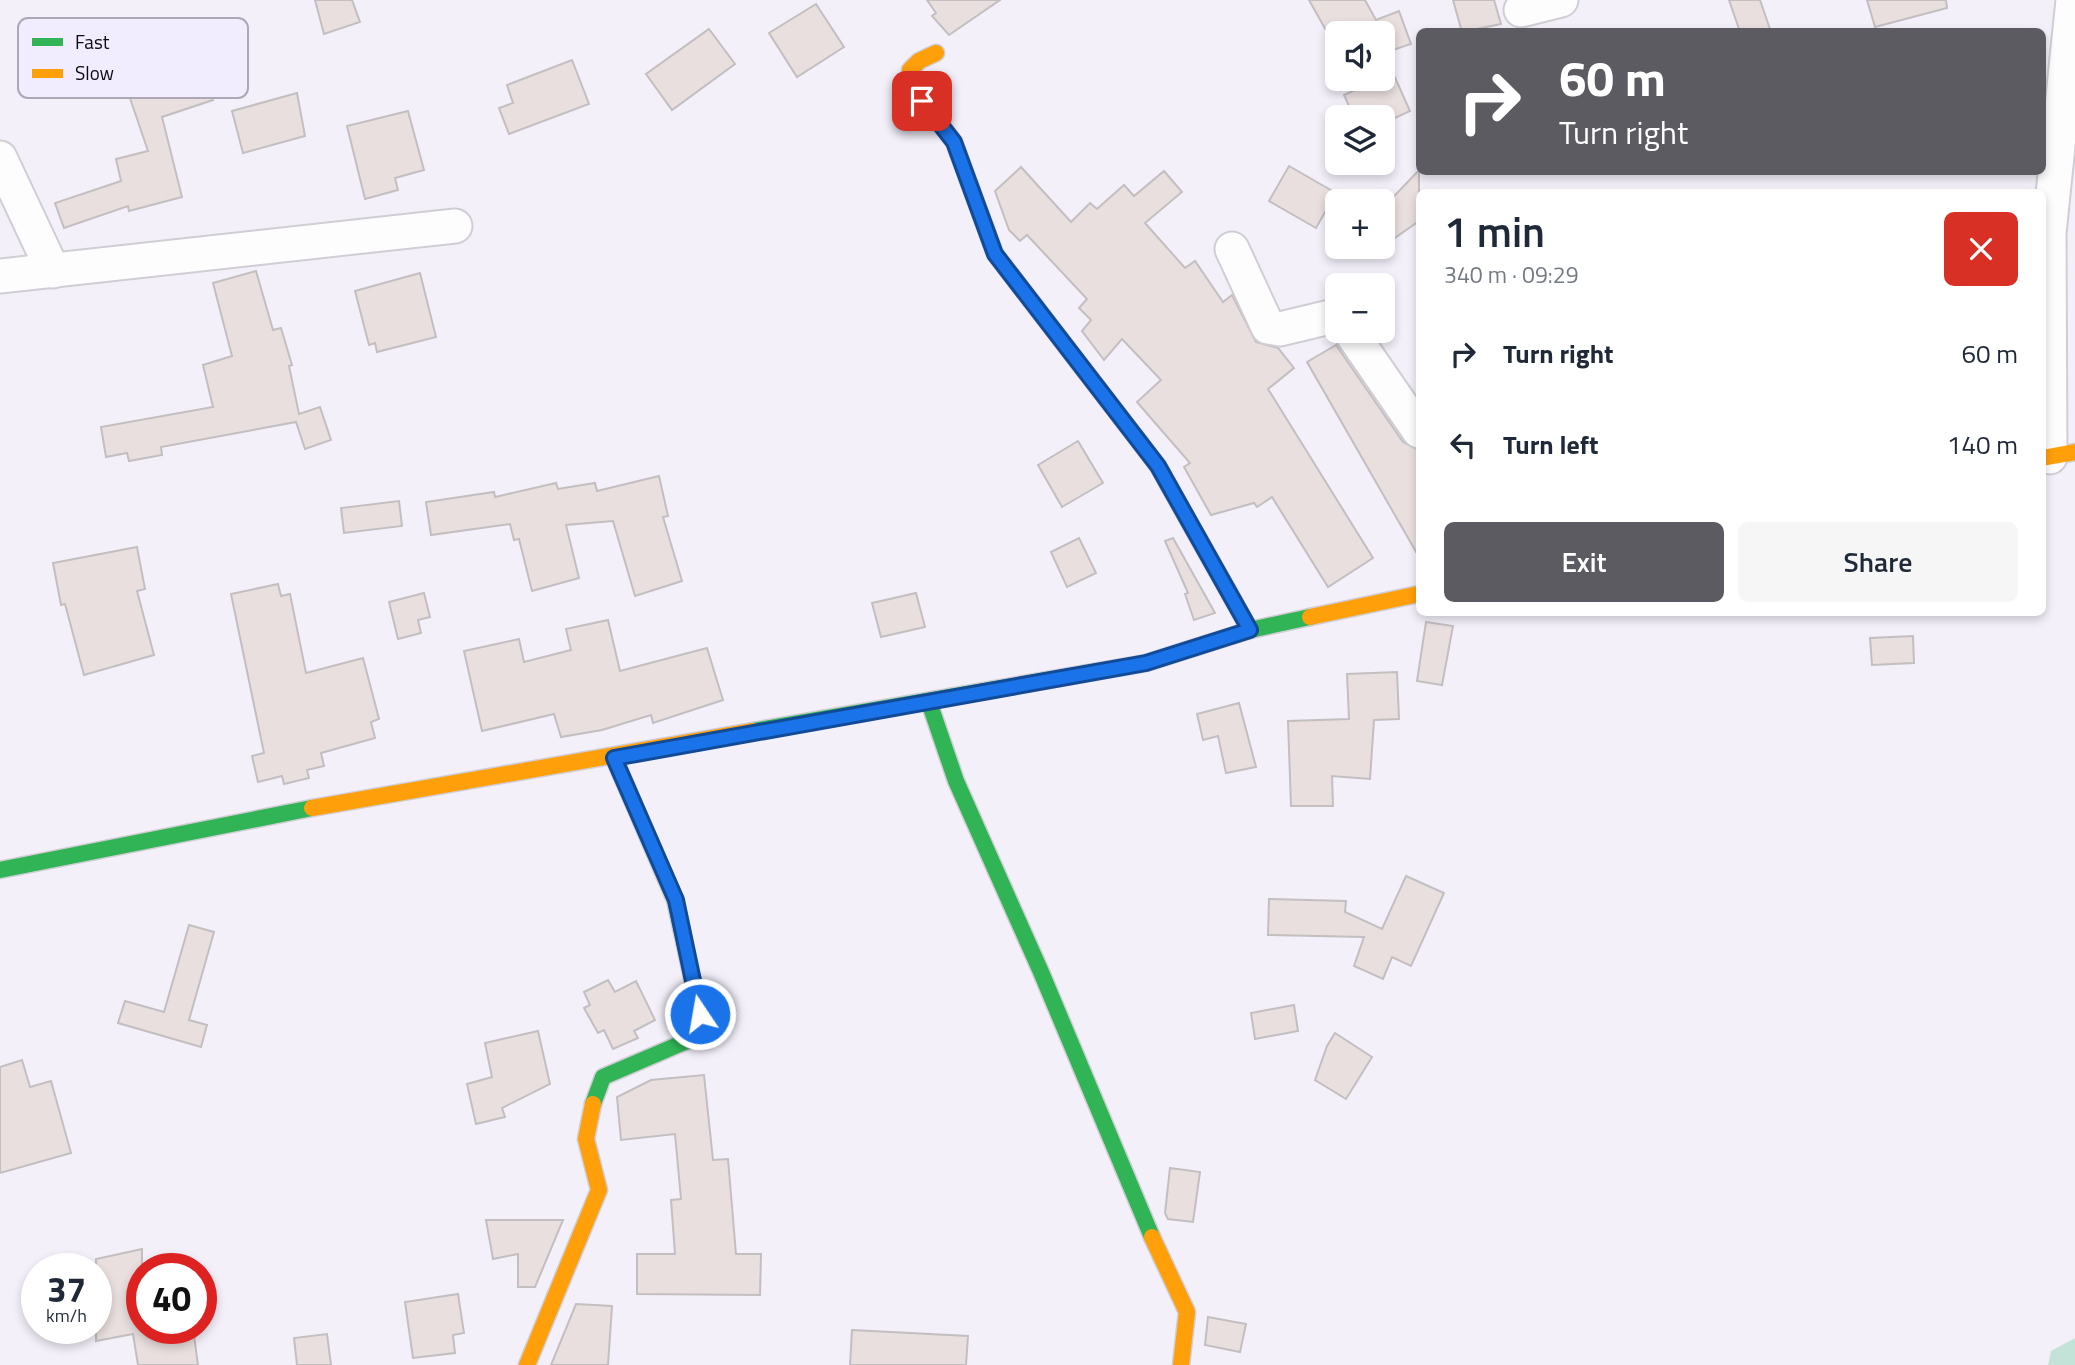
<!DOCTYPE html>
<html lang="en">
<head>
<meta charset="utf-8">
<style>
  :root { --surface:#fff; --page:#f6f6f7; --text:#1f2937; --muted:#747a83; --accent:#5d5b62 }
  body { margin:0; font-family:"Titillium Web",sans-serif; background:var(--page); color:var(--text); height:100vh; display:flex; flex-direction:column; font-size:26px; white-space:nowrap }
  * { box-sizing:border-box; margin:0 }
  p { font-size:23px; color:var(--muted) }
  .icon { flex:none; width:38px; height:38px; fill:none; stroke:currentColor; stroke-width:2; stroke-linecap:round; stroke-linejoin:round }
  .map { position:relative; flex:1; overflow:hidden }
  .panel { position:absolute; left:1416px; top:189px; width:630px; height:427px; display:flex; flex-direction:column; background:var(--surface); border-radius:10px; box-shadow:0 4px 10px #0003 }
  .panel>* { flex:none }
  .hud { position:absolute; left:1416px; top:28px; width:630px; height:147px; border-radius:10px; box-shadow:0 4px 10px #0003; background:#5d5b62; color:#fff; overflow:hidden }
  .buttons { position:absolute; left:1325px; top:21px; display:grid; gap:14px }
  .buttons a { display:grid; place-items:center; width:70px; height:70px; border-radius:10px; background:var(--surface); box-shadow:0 4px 10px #0003; font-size:35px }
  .speed { position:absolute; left:21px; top:1253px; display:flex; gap:14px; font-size:35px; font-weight:700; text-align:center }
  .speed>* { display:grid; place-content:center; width:91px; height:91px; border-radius:50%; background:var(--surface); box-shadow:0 4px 10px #0003; line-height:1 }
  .speed small { font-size:18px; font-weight:400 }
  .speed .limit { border:10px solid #d22; background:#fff; color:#111 }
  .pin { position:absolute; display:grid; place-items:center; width:60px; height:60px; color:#fff; margin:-30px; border-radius:14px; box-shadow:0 4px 10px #0006 }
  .me { position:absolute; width:77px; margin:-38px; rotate:348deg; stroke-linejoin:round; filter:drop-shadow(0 0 5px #0008) }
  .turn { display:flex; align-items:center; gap:24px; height:147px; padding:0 28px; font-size:32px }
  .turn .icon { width:91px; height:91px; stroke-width:2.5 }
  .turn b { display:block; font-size:49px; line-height:60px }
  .round { display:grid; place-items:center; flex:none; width:74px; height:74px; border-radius:10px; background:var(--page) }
  .head { display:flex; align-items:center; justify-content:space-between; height:119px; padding:0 28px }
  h1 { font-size:42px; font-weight:600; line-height:52px }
  .button { display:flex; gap:14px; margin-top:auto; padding:14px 28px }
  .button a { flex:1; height:80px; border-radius:10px; background:var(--accent); color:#fff; font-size:28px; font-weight:600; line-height:80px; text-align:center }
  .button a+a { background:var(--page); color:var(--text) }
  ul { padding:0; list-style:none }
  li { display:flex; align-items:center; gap:21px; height:91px; padding:0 28px }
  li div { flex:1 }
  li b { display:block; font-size:26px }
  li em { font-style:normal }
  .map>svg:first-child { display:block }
  .green { fill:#c3e3d8 }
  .building { fill:#e9dfde; stroke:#c3bec0; stroke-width:2 }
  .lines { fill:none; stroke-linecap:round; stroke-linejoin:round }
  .street-casing { stroke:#d0ced4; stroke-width:37 }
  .fast-casing { stroke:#d0ced4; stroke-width:19 }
  .slow-casing { stroke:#d0ced4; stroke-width:19 }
  .street { stroke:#fdfdfe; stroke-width:33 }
  .fast { stroke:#30b455; stroke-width:16 }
  .slow { stroke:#ff9f0a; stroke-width:16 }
  .route-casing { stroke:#114b97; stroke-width:18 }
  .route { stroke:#1a73e8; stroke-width:12 }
  .key { fill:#f1ecfe; stroke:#aca8b7; stroke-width:2 }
  .key-label { font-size:19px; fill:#0c0b10 }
</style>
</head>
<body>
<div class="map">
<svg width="2075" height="1365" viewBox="0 0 2075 1365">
  <rect width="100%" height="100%" fill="#f3f0fa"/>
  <path class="green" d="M2075,1338V1365H2048L2051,1351Z"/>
  <g class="building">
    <path d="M315,0H352L360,22L324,34Z"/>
    <path d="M927,0H1000L949,35L932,16L936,13Z"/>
    <path d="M1309,0H1365L1376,20L1399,11L1411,44L1384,53L1410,111L1382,124V108L1378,117H1354L1344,95L1357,89L1352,79H1382V33H1337V50Z"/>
    <path d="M1453,0H1494L1501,24L1462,32Z"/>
    <path d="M1729,0H1760L1771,32H1740Z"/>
    <path d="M1867,0H1946L1947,8L1875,27Z"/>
    <path d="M816,4L844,47L797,77L769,33Z"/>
    <path d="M709,29L735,64L672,110L646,74Z"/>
    <path d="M191,35L213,100L162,117L182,197L129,211L128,206L64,228L55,203L121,181L116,159L148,151L117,60Z"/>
    <path d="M572,60L589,104L509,134L499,108L513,103L507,85Z"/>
    <path d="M297,93L305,136L243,153L232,111Z"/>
    <path d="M408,111L424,170L395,178L398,190L365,199L347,126Z"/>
    <path d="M1289,166L1336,193L1316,228L1269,201Z"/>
    <path d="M1021,167L1071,222L1090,203L1097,209L1124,185L1134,196L1164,171L1182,192L1145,223L1185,268L1195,261L1223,302L1232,295L1256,342L1278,348L1294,368L1268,389L1373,558L1328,587L1272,497L1257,507L1254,503L1211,515L1184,467L1190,463L1137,402L1161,380L1122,339L1104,360L1082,331L1091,320L1079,308L1087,299L1027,235L1020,241L1009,230L995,191Z"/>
    <path d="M1419,170V221L1382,247V209Z"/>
    <path d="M256,271L273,330L281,328L292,365L289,366L299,414L320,407L331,440L305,449L296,422L161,447L162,455L129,461L127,453L106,457L101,427L213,407L203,365L232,356L213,283Z"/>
    <path d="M420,273L436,337L377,352L375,343L369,345L355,291Z"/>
    <path d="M1336,345L1403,442L1419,450V557L1307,362Z"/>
    <path d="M1078,441L1103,483L1062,507L1038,465Z"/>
    <path d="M659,476L668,516L663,517L682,581L635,596L613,521L566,525L579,578L532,591L519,539L514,540L510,524L431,535L426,502L494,492L495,497L556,483L558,489L595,483L597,491Z"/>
    <path d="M399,501L402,526L344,533L341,508Z"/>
    <path d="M1079,538L1096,573L1067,587L1051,552Z"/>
    <path d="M1173,538L1215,613L1194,620L1185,594L1188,593L1165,541Z"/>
    <path d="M137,547L145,589L137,591L154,655L84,675L65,604L61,605L53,563Z"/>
    <path d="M278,584L281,596L290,594L306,673L363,658L379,719L371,722L375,738L321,753L324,766L307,770L309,778L284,784L282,776L258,782L252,756L264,753L231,594Z"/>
    <path d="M424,593L430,617L418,620L421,633L398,639L389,602Z"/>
    <path d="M916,593L925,627L881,637L872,603Z"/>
    <path d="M608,620L620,671L707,648L723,700L653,723L651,715L602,730L561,737L554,714L482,731L464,651L519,639L524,662L571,650L566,629Z"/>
    <path d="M1426,622L1453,626L1442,685L1417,681Z"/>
    <path d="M1913,636L1914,663L1872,665L1870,638Z"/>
    <path d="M1397,672L1399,719L1374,720L1370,779L1332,776L1333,806H1291L1288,721L1349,719L1347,674Z"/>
    <path d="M1239,703L1256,767L1226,773L1218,736L1203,740L1197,714Z"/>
    <path d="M1406,876L1444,893L1411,966L1392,957L1383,979L1354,966L1364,937L1268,935L1269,899L1346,901L1345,912L1382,929Z"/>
    <path d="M189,925L214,932L189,1020L207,1025L201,1047L118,1023L125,1001L164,1012Z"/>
    <path d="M608,980L615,992L636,981L655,1020L634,1031L638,1038L613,1049L604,1030L598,1033L584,1008L590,1005L584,992Z"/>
    <path d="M1294,1005L1298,1031L1255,1039L1251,1013Z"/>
    <path d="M538,1031L550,1084L502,1108L505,1117L476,1124L467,1084L492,1077L485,1043Z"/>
    <path d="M1335,1033L1372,1057L1346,1099L1315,1080L1327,1046Z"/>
    <path d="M22,1060L30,1087L51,1081L71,1153L0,1173V1067Z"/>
    <path d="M704,1075L713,1160L728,1159L736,1254H761L760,1295L637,1294V1254H675L671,1200L681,1199L675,1134L621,1140L617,1097L651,1080Z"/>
    <path d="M1170,1168L1200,1172L1193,1222L1168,1219L1165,1213Z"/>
    <path d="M486,1220H563L535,1287H518V1254L493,1259Z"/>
    <path d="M142,1249V1328H193L198,1365H138L133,1334L96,1341V1259Z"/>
    <path d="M458,1294L464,1333L453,1335L455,1353L413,1358L405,1302Z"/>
    <path d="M576,1304L612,1306L608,1365H551Z"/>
    <path d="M1208,1317L1246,1324L1240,1352L1205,1345Z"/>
    <path d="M852,1330L968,1336L966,1365H850Z"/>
    <path d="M327,1334L331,1365H297L294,1338Z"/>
  </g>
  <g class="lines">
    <g class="street-casing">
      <g id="street">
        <path d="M1521,10L1561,0"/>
        <path d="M0,158L53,271"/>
        <path d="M1232,249L1268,327L1280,329L1330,317L1337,320"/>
        <path d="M0,276L455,226"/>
        <path d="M1350,331L1419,431"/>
        <path d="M2050,457L2049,233L2073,0"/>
      </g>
    </g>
    <g class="fast-casing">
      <g id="fast">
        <path d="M1169,486L1250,630"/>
        <path d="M929,702L956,781L1041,972L1152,1237"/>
        <path d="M753,731L1146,663L1250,630L1310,617"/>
        <path d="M0,870L312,808"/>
        <path d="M593,1104L603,1077L687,1041L700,1014L675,900L614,758"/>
      </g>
    </g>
    <g class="slow-casing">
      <g id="slow">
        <path d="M936,53L919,61L910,70L911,86L954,142L995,254L1158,466L1169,486"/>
        <path d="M2042,458L2075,452"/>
        <path d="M1310,617L1419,594"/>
        <path d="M312,808L753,731"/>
        <path d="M1152,1237L1187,1312L1181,1365"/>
        <path d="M527,1365L599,1190L586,1139L593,1104"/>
      </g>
    </g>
    <use href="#street" class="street"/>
    <use href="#fast" class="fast"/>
    <use href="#slow" class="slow"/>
  </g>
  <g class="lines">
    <g class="route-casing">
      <path id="route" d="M700,1014L676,900L614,758L1146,663L1250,630L1158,466L995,254L954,142L922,101"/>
    </g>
    <use href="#route" class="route"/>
  </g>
  <rect x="18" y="18" width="230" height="80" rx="10" class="key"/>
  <rect x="32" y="38" width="31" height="8" fill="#30b455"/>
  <rect x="32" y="69" width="31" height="9" fill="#ff9f0a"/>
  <g class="key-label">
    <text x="75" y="49">Fast</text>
    <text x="75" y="80">Slow</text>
  </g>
</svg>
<div class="buttons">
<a><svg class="icon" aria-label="sound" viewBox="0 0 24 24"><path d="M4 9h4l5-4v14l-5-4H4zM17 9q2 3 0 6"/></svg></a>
<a><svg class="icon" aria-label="layers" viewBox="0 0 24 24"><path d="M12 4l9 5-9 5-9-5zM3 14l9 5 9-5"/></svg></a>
<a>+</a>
<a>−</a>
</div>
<div class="speed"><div>37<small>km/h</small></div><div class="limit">40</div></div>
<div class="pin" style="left:922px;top:101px;background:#d93025"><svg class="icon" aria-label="arrive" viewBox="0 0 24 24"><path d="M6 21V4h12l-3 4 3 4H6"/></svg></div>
<svg class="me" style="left:700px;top:1014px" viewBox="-20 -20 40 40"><circle r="17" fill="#1a73e8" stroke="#fff" stroke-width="3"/><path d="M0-11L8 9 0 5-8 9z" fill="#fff"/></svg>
<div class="hud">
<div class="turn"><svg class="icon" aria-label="right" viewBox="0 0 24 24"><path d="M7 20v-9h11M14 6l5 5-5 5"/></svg><div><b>60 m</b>Turn right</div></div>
</div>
<section class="panel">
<div class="head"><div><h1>1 min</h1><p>340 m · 09:29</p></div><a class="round" style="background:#d93025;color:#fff"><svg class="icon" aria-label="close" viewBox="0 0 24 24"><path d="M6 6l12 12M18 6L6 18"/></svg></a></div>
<ul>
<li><svg class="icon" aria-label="right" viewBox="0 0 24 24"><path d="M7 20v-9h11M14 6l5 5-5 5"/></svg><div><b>Turn right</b></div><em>60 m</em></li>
<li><svg class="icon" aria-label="left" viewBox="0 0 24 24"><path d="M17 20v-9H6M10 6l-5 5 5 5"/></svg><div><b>Turn left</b></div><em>140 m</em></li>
</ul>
<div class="button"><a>Exit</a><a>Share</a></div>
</section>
</div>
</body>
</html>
